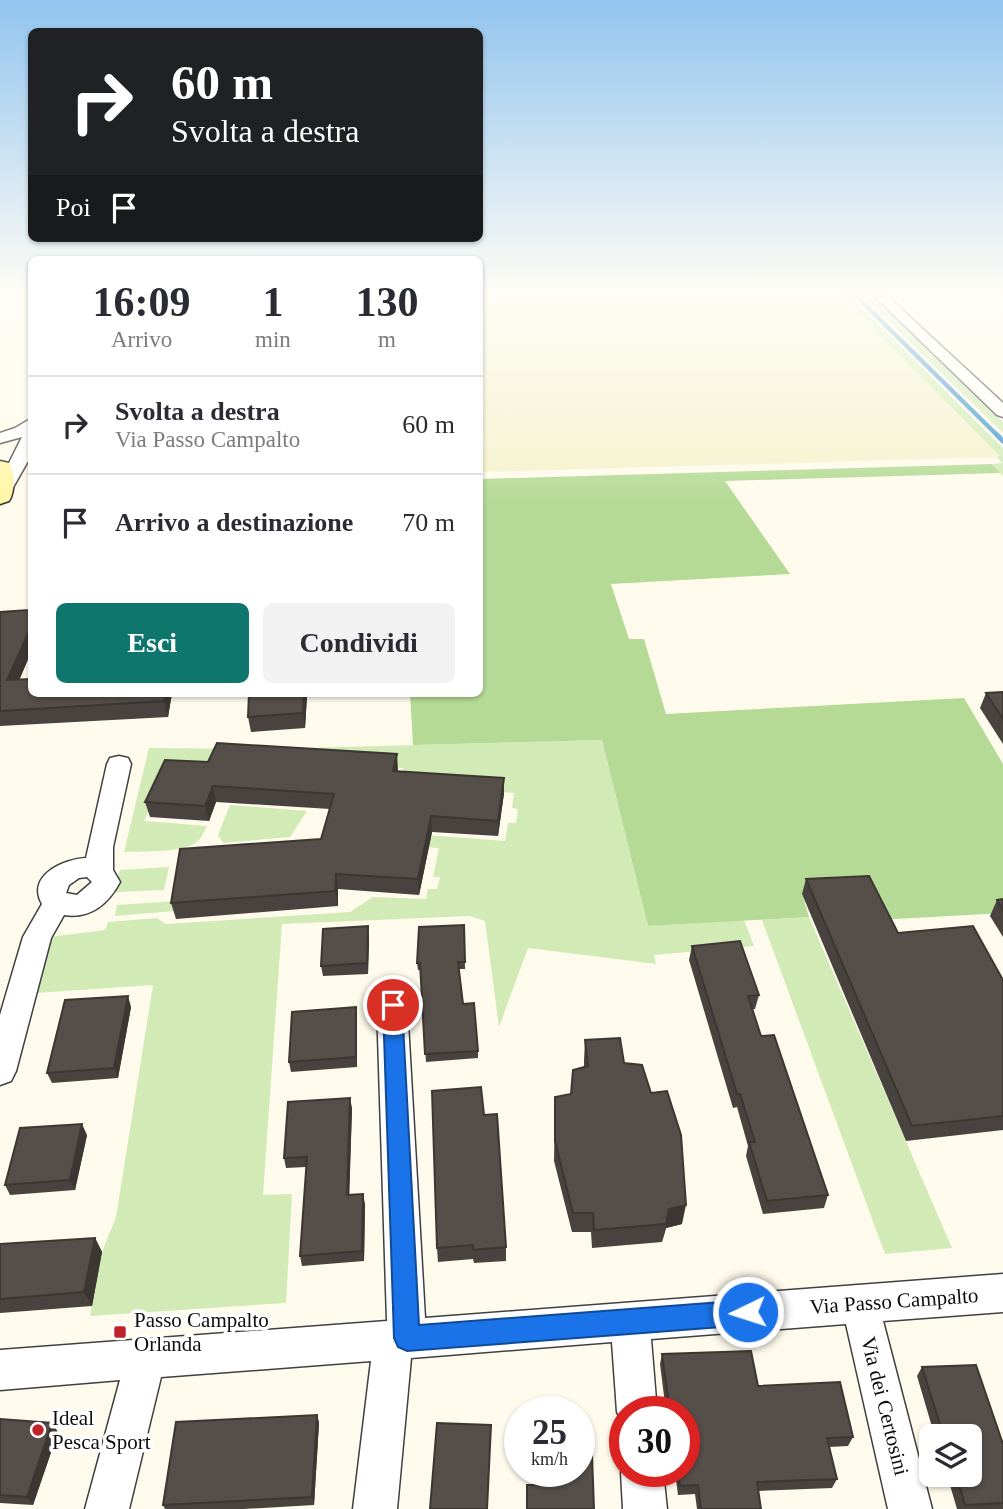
<!DOCTYPE html>
<html lang="it">
<head>
<meta charset="utf-8">
<style>
  :root { --surface:#fff; --page:#f2f2f3; --text:#2b2b33; --muted:#7c7c81; --line:#e1e1e2; --accent:#0f766e }
  body { margin:0; font-family:Georgia,serif; background:var(--page); color:var(--text); height:100vh; display:flex; flex-direction:column; font-size:26px; white-space:nowrap }
  * { box-sizing:border-box; margin:0 }
  p { font-size:23px; color:var(--muted) }
  .icon { flex:none; width:38px; height:38px; fill:none; stroke:currentColor; stroke-width:2; stroke-linecap:round; stroke-linejoin:round }
  .map { position:relative; flex:1; overflow:hidden }
  .panel { position:absolute; left:28px; top:256px; width:455px; height:441px; display:flex; flex-direction:column; background:var(--surface); border-radius:10px; box-shadow:0 2px 5px #0004 }
  .panel>* { flex:none }
  .guide { position:absolute; left:28px; top:28px; width:455px; height:214px; border-radius:10px; box-shadow:0 2px 5px #0004; background:#202124; color:#fff; overflow:hidden }
  .fabs { position:absolute; left:919px; top:1424px; display:grid; gap:14px }
  .fabs a { display:grid; place-items:center; width:63px; height:63px; border-radius:10px; background:var(--surface); box-shadow:0 2px 5px #0004; font-size:35px }
  .speed { position:absolute; left:504px; top:1396px; display:flex; gap:14px; font-size:35px; font-weight:700; text-align:center }
  .speed>* { display:grid; place-content:center; width:91px; height:91px; border-radius:50%; background:var(--surface); box-shadow:0 2px 5px #0004; line-height:1 }
  .speed small { font-size:18px; font-weight:400 }
  .speed .limit { border:10px solid #d22; background:#fff; color:#111 }
  .pin { position:absolute; display:grid; place-items:center; width:60px; height:60px; color:#fff; margin:-30px; border:4px solid #fff; border-radius:50%; box-shadow:0 2px 7px #0007 }
  .me { position:absolute; width:77px; margin:-38px; rotate:266deg; stroke-linejoin:round; filter:drop-shadow(0 0 5px #0008) }
  .turn { display:flex; align-items:center; gap:24px; height:147px; padding:0 28px; font-size:32px }
  .turn .icon { width:91px; height:91px; stroke-width:2.5 }
  .turn b { display:block; font-size:49px; line-height:60px }
  .then { display:flex; align-items:center; height:66px; padding:0 28px; background:#0003; gap:14px; font-size:26px }
  .eta { display:flex; justify-content:space-evenly; align-items:center; height:119px; text-align:center }
  .eta b { font-size:42px; font-weight:800; line-height:49px }
  .primary-button { display:flex; gap:14px; margin-top:auto; padding:14px 28px }
  .primary-button a { flex:1; height:80px; border-radius:10px; background:var(--accent); color:#fff; font-size:28px; font-weight:800; line-height:80px; text-align:center }
  .primary-button a+a { background:var(--page); color:var(--text) }
  ul { padding:0; list-style:none }
  li { display:flex; align-items:center; gap:21px; height:98px; padding:0 28px; border-top:2px solid var(--line) }
  li div { flex:1 }
  li b { display:block; font-size:26px }
  li em { font-style:normal }
  .map>svg:first-child { display:block }
  .farmland { fill:#f5f2cc }
  .green { fill:#d1eab6 }
  .forest { fill:#b4da95 }
  .lines { fill:none; stroke-linecap:round; stroke-linejoin:round }
  .stream-far1 { stroke:#3692cf; stroke-width:4.5 }
  .stream { stroke:#3692cf; stroke-width:5 }
  .street-casing { stroke:#404040; stroke-width:3 }
  .secondary-casing { stroke:#2f2f2f; stroke-width:3 }
  .street { fill:#fff; fill-rule:evenodd }
  .secondary { fill:#fff5a7; fill-rule:evenodd }
  .wall { fill:#49433f }
  .shaded-wall { fill:#3c3733 }
  .building { fill:#554e49; stroke:#3c3733; stroke-width:2 }
  .route { fill:#1a73e8; stroke:#114b97; stroke-width:2 }
  .poi-dot { fill:#be232a; stroke:#fff; stroke-width:2.5 }
  .labels { text-anchor:middle; stroke-width:7; stroke-linejoin:round; paint-order:stroke }
  .near-street-label { font-size:21px; fill:#0d0d0d; stroke:#fff }
  .near-poi-label { font-size:21px; fill:#0d0d0d; stroke:#fff; text-anchor:start }
</style>
</head>
<body>
<div class="map">
<svg width="1003" height="1509" viewBox="0 0 1003 1509">
  <rect width="100%" height="100%" fill="#fffbec"/>
  <path class="farmland" d="M497,293H838L1001,457L480,472V303H497Z"/>
  <g class="green">
    <path d="M838,293H847L1003,448V476L992,464L1002,463L997,457L1000,456Z"/>
    <path d="M859,293H868L1003,422V433Z"/>
    <path d="M602,740L648,926L744,920L754,946L654,955L656,964L528,948L499,1027L485,921L470,916L282,924L263,1195L292,1194L286,1303L90,1316L102,1252L116,1217L153,985L36,993L49,937L105,930L108,922L157,918L166,924L350,912L373,897L426,899L428,889H437L440,877H433L439,848L385,844L413,834L505,841L508,823H516L518,809L512,808L514,793L400,784L403,768L219,755L210,775L167,772L144,821L207,826C204,831 202,837 198,841C186,853 142,851 124,852L149,748L267,749Z"/>
    <path d="M230,805L307,811L290,837L223,843L218,835Z"/>
    <path d="M169,867L164,890L115,892L120,870Z"/>
    <path d="M176,901L174,911L115,916L117,905Z"/>
    <path d="M809,917L952,1248L885,1254L762,920Z"/>
  </g>
  <path class="forest" d="M992,464L1000,473L725,481L790,574L611,584L629,639H644L666,714L964,698L1003,764V913L878,920L802,894L809,917L648,926L602,740L413,745L410,693H480V479Z"/>
  <g class="lines">
    <path class="stream-far1" d="M853,293L999,437"/>
    <path class="stream" d="M997,435L1003,441"/>
    <g class="street-casing">
      <g id="street">
        <path d="M871,293H884L1003,403V417L997,415Z"/>
        <path d="M32,418V454L7,498L0,499V481L22,437L0,443V433L15,428Z"/>
        <path d="M119,756L128,758L131,764L113,847V870L120,882C108,904 91,919 64,915L51,938L16,1071L11,1081L0,1085V1015L23,937L42,904C26,876 63,859 86,858L107,764L110,758ZM87,877L92,882L77,895L66,893L69,885L79,878Z"/>
        <path d="M392,992L403,996L407,1005L425,1318L1003,1274V1312L883,1321L932,1509H888L846,1324L651,1339L657,1412H625V1427L617,1412L612,1342L411,1358L397,1509H353L371,1361L161,1377L129,1509H85L120,1380L0,1390V1350L387,1321L377,1005L381,996Z"/>
        <path d="M625,1463V1472H663L667,1509H623L621,1472Z"/>
      </g>
    </g>
    <g class="secondary-casing">
      <path id="secondary" d="M0,461L9,463C15,472 15,492 9,501L0,504Z"/>
    </g>
    <use href="#street" class="street"/>
    <use href="#secondary" class="secondary"/>
  </g>
  <g class="wall">
    <path d="M32,605V650L19,680L172,693L168,717L0,726V612L29,610Z"/>
    <path d="M1003,692V744L980,708L986,693Z"/>
    <path d="M249,693H341V694L307,696L305,728L251,732L248,717Z"/>
    <path d="M208,762L398,770V771L504,793L498,836L432,832L419,895L338,889V906L176,919L171,903L321,839L330,809L216,802L209,821L150,817L145,802Z"/>
    <path d="M806,879L898,933L1003,980V1130L906,1141L802,894Z"/>
    <path d="M1003,899V937L990,916L997,900Z"/>
    <path d="M464,925L465,969H459L463,1004L478,1051V1058L426,1062L420,970H418L417,963Z"/>
    <path d="M369,937L368,974L323,976L321,966Z"/>
    <path d="M692,946L759,995L755,1009H752L761,1036L828,1195L824,1208L763,1214L746,1156L748,1146L737,1107L733,1108L689,960Z"/>
    <path d="M131,1007L118,1078L52,1083L47,1073Z"/>
    <path d="M357,1017V1067L291,1072L289,1062Z"/>
    <path d="M585,1040L624,1063L682,1224L666,1228L662,1242L592,1248L591,1232H572L554,1161L555,1097L571,1094L584,1067V1060Z"/>
    <path d="M352,1108L349,1195L365,1204L364,1261L302,1266L300,1256L306,1167L286,1168L284,1158Z"/>
    <path d="M484,1115L506,1247V1261L474,1263L473,1259L438,1262L437,1248Z"/>
    <path d="M87,1135L75,1190L10,1195L5,1185Z"/>
    <path d="M95,1238L102,1252L92,1306L0,1313V1244Z"/>
    <path d="M662,1354L758,1386L853,1437L848,1446L829,1447L837,1479L832,1488L758,1491L761,1509H697L695,1494L678,1495L675,1472H684V1412H666L660,1364Z"/>
    <path d="M922,1367L1003,1444V1509H957L947,1475H970V1437H935L917,1376Z"/>
    <path d="M317,1415L319,1423L314,1505L243,1509H165L163,1505Z"/>
    <path d="M0,1419L58,1432L33,1505L0,1503Z"/>
  </g>
  <g class="shaded-wall">
    <path d="M32,625V650L13,695L7,680Z"/>
    <path d="M166,693H172L168,717L164,701Z"/>
    <path d="M304,693H307V696L305,728L303,713Z"/>
    <path d="M397,754L398,770L394,786L393,771Z"/>
    <path d="M504,778V793L498,836V821Z"/>
    <path d="M213,786L216,802L209,821L205,806Z"/>
    <path d="M431,816L432,832L419,895L418,879Z"/>
    <path d="M336,874L338,889V906L335,891Z"/>
    <path d="M368,926L369,937L368,974L367,963Z"/>
    <path d="M128,996L131,1007L118,1078L114,1068Z"/>
    <path d="M356,1007L357,1017V1067L356,1057Z"/>
    <path d="M350,1098L352,1108L349,1205L347,1195Z"/>
    <path d="M82,1124L87,1135L75,1190L70,1180Z"/>
    <path d="M363,1194L365,1204L364,1261L362,1251Z"/>
    <path d="M686,1205L682,1224L666,1228L662,1242L669,1209Z"/>
    <path d="M95,1238L102,1252L92,1306L84,1292Z"/>
    <path d="M317,1415L319,1423L314,1505L312,1497Z"/>
    <path d="M52,1423L58,1432L33,1505L27,1497Z"/>
  </g>
  <g class="building">
    <path d="M32,605V625L7,680L32,679V693H166L164,701L0,711V612L29,610Z"/>
    <path d="M1003,692V719L986,693Z"/>
    <path d="M249,693H304L303,713L248,717Z"/>
    <path d="M217,743L397,754L393,771L504,778L498,821L431,816L418,879L336,874L335,891L171,903L180,849L321,839L334,794L213,786L205,806L145,802L165,760L208,762Z"/>
    <path d="M869,876L898,933L973,926L1003,980V1116L912,1126L806,879Z"/>
    <path d="M1003,899V910L997,900Z"/>
    <path d="M464,925L465,962H458L463,1004L474,1003L478,1051L425,1054L420,963H417L419,927Z"/>
    <path d="M368,926L367,963L321,966L323,929Z"/>
    <path d="M740,941L759,995L748,996L761,1036L774,1035L828,1195L767,1201L749,1142H755L740,1094H737L692,946Z"/>
    <path d="M128,996L114,1068L47,1073L65,1000Z"/>
    <path d="M356,1007V1057L289,1062L292,1012Z"/>
    <path d="M620,1038L624,1063L642,1065L651,1093L667,1091L681,1135L686,1205L669,1209L666,1224L594,1230L593,1213H573L555,1141V1097L571,1094L573,1070L588,1066L585,1040Z"/>
    <path d="M481,1087L484,1115L497,1114L506,1247L473,1250V1245L437,1248L432,1091Z"/>
    <path d="M350,1098L347,1195L363,1194L362,1251L300,1256L307,1157L284,1158L288,1102Z"/>
    <path d="M82,1124L70,1180L5,1185L20,1128Z"/>
    <path d="M95,1238L84,1292L0,1299V1244Z"/>
    <path d="M751,1351L758,1386L840,1382L853,1437L827,1438L837,1479L757,1482L761,1509H701L698,1485L680,1486L678,1472H684V1412H670L662,1354Z"/>
    <path d="M976,1365L1003,1444V1503L965,1505L956,1475H970V1437H944L922,1367Z"/>
    <path d="M317,1415L312,1497L163,1505L176,1422Z"/>
    <path d="M0,1419L52,1423L27,1497L0,1495Z"/>
    <path d="M437,1423L491,1425L487,1509H430Z"/>
    <path d="M579,1426H591L594,1509H527V1485H538L537,1472H579Z"/>
  </g>
  <linearGradient id="sky" x2="0" y2="1"><stop stop-color="#91c4ee"/><stop offset="0.58" stop-color="#fffdf6"/><stop offset="1" stop-color="#fffdf6" stop-opacity="0"/></linearGradient>
  <rect width="1003" height="504" fill="url(#sky)"/>
  <path class="route" d="M393,997L400,999L402,1005L419,1325L748,1300L757,1303L761,1312L757,1321L748,1325L407,1351L398,1347L394,1338L383,1005L385,999Z"/>
  <g class="poi-dot">
    <rect x="113" y="1325" width="14" height="14" rx="3.5"/>
    <circle cx="38" cy="1430" r="7"/>
  </g>
  <g class="labels">
    <g class="near-street-label">
      <text transform="translate(894 1301) rotate(-4)" y="7">Via Passo Campalto</text>
      <text transform="translate(885 1406) rotate(76)" y="7">Via dei Certosini</text>
    </g>
    <g class="near-poi-label">
      <text x="134" y="1327">Passo Campalto<tspan x="134" dy="24">Orlanda</tspan></text>
      <text x="52" y="1425">Ideal<tspan x="52" dy="24">Pesca Sport</tspan></text>
    </g>
  </g>
</svg>
<div class="fabs">
<a><svg class="icon" aria-label="layers" viewBox="0 0 24 24"><path d="M12 4l9 5-9 5-9-5zM3 14l9 5 9-5"/></svg></a>
</div>
<div class="speed"><div>25<small>km/h</small></div><div class="limit">30</div></div>
<div class="pin" style="left:393px;top:1005px;background:#d93025"><svg class="icon" aria-label="arrive" viewBox="0 0 24 24"><path d="M6 21V4h12l-3 4 3 4H6"/></svg></div>
<svg class="me" style="left:748px;top:1312px" viewBox="-20 -20 40 40"><circle r="17" fill="#1a73e8" stroke="#fff" stroke-width="3"/><path d="M0-11L8 9 0 5-8 9z" fill="#fff"/></svg>
<div class="guide">
<div class="turn"><svg class="icon" aria-label="right" viewBox="0 0 24 24"><path d="M7 20v-9h11M14 6l5 5-5 5"/></svg><div><b>60 m</b>Svolta a destra</div></div>
<div class="then">Poi<svg class="icon" aria-label="arrive" viewBox="0 0 24 24"><path d="M6 21V4h12l-3 4 3 4H6"/></svg></div>
</div>
<section class="panel">
<div class="eta">
<div><b>16:09</b><p>Arrivo</p></div>
<div><b>1</b><p>min</p></div>
<div><b>130</b><p>m</p></div>
</div>
<ul>
<li><svg class="icon" aria-label="right" viewBox="0 0 24 24"><path d="M7 20v-9h11M14 6l5 5-5 5"/></svg><div><b>Svolta a destra</b><p>Via Passo Campalto</p></div><em>60 m</em></li>
<li><svg class="icon" aria-label="arrive" viewBox="0 0 24 24"><path d="M6 21V4h12l-3 4 3 4H6"/></svg><div><b>Arrivo a destinazione</b></div><em>70 m</em></li>
</ul>
<div class="primary-button"><a>Esci</a><a>Condividi</a></div>
</section>
</div>
</body>
</html>
